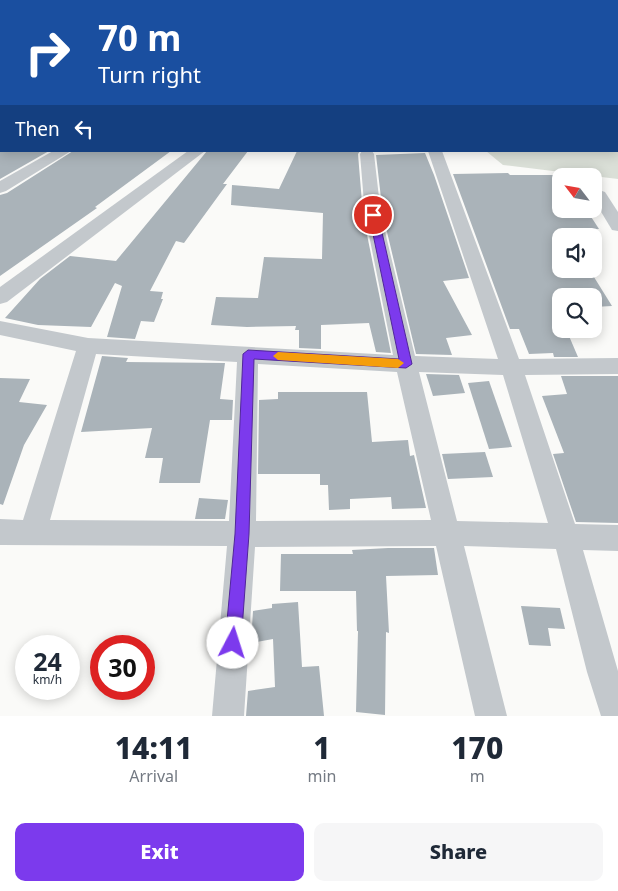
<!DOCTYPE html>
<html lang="en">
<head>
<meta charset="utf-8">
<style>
  :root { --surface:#fff; --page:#f6f6f7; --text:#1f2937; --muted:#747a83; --accent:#7c3aed }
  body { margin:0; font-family:"Noto Sans",sans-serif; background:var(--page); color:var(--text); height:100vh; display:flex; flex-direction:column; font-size:19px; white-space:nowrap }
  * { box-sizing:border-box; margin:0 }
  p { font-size:16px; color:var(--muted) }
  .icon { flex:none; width:28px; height:28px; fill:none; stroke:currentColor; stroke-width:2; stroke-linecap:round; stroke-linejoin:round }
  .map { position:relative; height:716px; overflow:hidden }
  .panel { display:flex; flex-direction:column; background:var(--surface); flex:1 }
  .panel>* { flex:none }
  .banner { position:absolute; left:0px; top:0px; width:619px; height:152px; box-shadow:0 2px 12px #0003; background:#1a4fa0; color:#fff; overflow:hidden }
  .needle { width:32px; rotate:301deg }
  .buttons { position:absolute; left:552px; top:168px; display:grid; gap:10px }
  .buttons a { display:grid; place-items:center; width:50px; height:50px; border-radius:10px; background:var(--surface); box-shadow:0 2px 12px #0003; font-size:25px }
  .speed { position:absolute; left:15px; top:635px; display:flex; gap:10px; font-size:25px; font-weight:700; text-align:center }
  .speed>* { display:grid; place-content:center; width:65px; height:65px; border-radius:50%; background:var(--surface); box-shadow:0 2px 12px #0003; line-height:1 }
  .speed small { font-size:12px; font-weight:400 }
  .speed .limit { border:8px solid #d22; background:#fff; color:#111 }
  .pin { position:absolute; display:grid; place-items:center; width:42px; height:42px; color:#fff; margin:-21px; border:2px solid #fff; border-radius:50%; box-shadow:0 1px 5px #0007 }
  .me { position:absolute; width:55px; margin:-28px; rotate:5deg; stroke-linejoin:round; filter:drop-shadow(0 0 4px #0008) }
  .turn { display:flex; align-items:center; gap:18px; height:105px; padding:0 15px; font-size:22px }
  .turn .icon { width:65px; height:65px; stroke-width:2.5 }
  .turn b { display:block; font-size:35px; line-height:42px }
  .then { display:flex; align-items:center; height:48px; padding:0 15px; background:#0003; gap:10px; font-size:19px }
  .eta { display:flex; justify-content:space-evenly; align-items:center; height:85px; text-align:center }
  .eta b { font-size:30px; font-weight:800; line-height:35px }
  .cta { display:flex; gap:10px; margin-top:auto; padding:10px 15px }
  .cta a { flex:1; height:58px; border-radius:10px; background:var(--accent); color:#fff; font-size:20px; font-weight:800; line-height:58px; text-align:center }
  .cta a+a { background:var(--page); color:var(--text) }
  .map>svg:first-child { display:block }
  .green { fill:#dadfd7 }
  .building { fill:#aab3b9 }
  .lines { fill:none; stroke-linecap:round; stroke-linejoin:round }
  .minor { fill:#c3c8cc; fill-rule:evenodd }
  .route { fill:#7c3aed; stroke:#51269a }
  .slow { fill:#f59e0b }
</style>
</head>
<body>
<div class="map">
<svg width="618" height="716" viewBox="0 0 618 716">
  <rect width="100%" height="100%" fill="#fafaf8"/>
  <path class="green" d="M39,0H618V179L503,165L486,151H618V1H36Z"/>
  <g class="building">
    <path d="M0,151H49L0,179Z"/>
    <path d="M73,151H171L95,207L97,208L0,276V195L7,193Z"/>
    <path d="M207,151H248L223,184H227L184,243L176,241L150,291L163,292L161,299H163L154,322L141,321L135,339L107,337L122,286L115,283L91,327L38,325L5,318L40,279L70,256L116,261Z"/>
    <path d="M297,151H360L358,154L363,215L391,353L376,352L369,323L321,325V349L299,348V330H295L296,326L247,327L211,325L216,297L258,298L264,257L322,259L323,213L231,205L232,185L279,189Z"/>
    <path d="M425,153L434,175L469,278L443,281L472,335L446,338L452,355L416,354L383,215L376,155Z"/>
    <path d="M508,173L510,175H565L561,176V209H586L599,229L569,230L572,236H561V269H589L612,306L594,307V296H561V309H557L561,318V329H566L578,357H554L553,353L529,354L519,329H510L453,174Z"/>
    <path d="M102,356L128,358L126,362L225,363L220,399L233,400L232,420H210L200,483H159L163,458H145L152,428L81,432Z"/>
    <path d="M426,374L459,375L465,393L433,396Z"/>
    <path d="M561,376H618V523L576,522L553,454L564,453L542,396L567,394Z"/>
    <path d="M0,378L30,379L19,402L47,405L24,445L3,505L0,504Z"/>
    <path d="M489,381L512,447L489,449L468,383Z"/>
    <path d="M278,392H367L372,442L408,440L410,456L414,455L426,508L392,509L391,497L350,499V509L329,510L328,485H320V474H258L259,400L278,399Z"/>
    <path d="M485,452L493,477L448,479L442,454Z"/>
    <path d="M199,498L228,500L225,519H195Z"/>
    <path d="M388,548H434L438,575L386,576L389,633L386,632L385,715L356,712L358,631H357L356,591H280L281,554H353L352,550Z"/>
    <path d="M298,602L302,667L319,666L324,716H246L248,691L275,687L273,639L251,643L253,611L272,608V604Z"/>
    <path d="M521,606L560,608L565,629L548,628L551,646L529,645Z"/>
  </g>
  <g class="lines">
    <g class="minor">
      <rect x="0" y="9" width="1" height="6"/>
      <rect x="0" y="70" width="1" height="8"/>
      <rect x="0" y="116" width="1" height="8"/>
      <path d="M53,151H71L6,191L0,193V181Z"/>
      <path d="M188,151H205L7,302L0,304V287Z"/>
      <path d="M362,151H372L374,154L381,215L415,356L498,359L428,151H442L519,359L618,358V374L525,375L575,524L618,525V551L583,550L618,671V716H601L587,672L556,549L464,546L507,716H475L436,546L255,547L244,716H212L227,546L0,545V519L23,520L76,351L0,335V321L88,338L393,355L365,215L360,154ZM96,354L237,362L229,521L50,520ZM258,364L397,372L431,520L256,521ZM419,372L503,375L548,523L457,521Z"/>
      <path d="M599,190L605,192L618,212V231L612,230L594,200V191Z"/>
    </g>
  </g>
  <path class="route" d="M370,213H373L378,215L412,364L406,368L254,359L249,534L241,643L239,649L233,651L228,649L225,643L235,534L243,354L248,350L399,359L369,215Z"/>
  <path class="slow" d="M278,352L398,359L404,363L398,368L278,360L273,356Z"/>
</svg>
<div class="buttons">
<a><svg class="needle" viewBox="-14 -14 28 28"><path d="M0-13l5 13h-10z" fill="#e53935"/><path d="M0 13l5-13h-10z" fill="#747a83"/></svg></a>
<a><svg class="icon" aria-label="sound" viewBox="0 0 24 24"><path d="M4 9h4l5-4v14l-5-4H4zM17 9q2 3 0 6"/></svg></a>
<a><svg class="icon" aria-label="search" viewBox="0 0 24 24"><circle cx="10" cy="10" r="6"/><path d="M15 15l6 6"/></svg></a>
</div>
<div class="speed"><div>24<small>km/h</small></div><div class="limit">30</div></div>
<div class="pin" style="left:373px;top:215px;background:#d93025"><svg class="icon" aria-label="arrive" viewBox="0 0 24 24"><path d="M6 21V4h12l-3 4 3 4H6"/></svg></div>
<svg class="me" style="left:233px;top:643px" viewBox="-20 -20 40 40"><circle r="19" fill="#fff"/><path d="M0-13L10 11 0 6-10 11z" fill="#7c3aed"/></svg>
<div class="banner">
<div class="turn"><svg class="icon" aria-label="right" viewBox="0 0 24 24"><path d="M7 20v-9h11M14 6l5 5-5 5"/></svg><div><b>70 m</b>Turn right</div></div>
<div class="then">Then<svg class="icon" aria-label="left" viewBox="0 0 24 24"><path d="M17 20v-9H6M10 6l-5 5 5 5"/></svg></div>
</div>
</div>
<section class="panel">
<div class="eta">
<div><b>14:11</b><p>Arrival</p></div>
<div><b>1</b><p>min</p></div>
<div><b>170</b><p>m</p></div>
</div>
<div class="cta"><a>Exit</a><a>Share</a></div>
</section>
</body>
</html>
